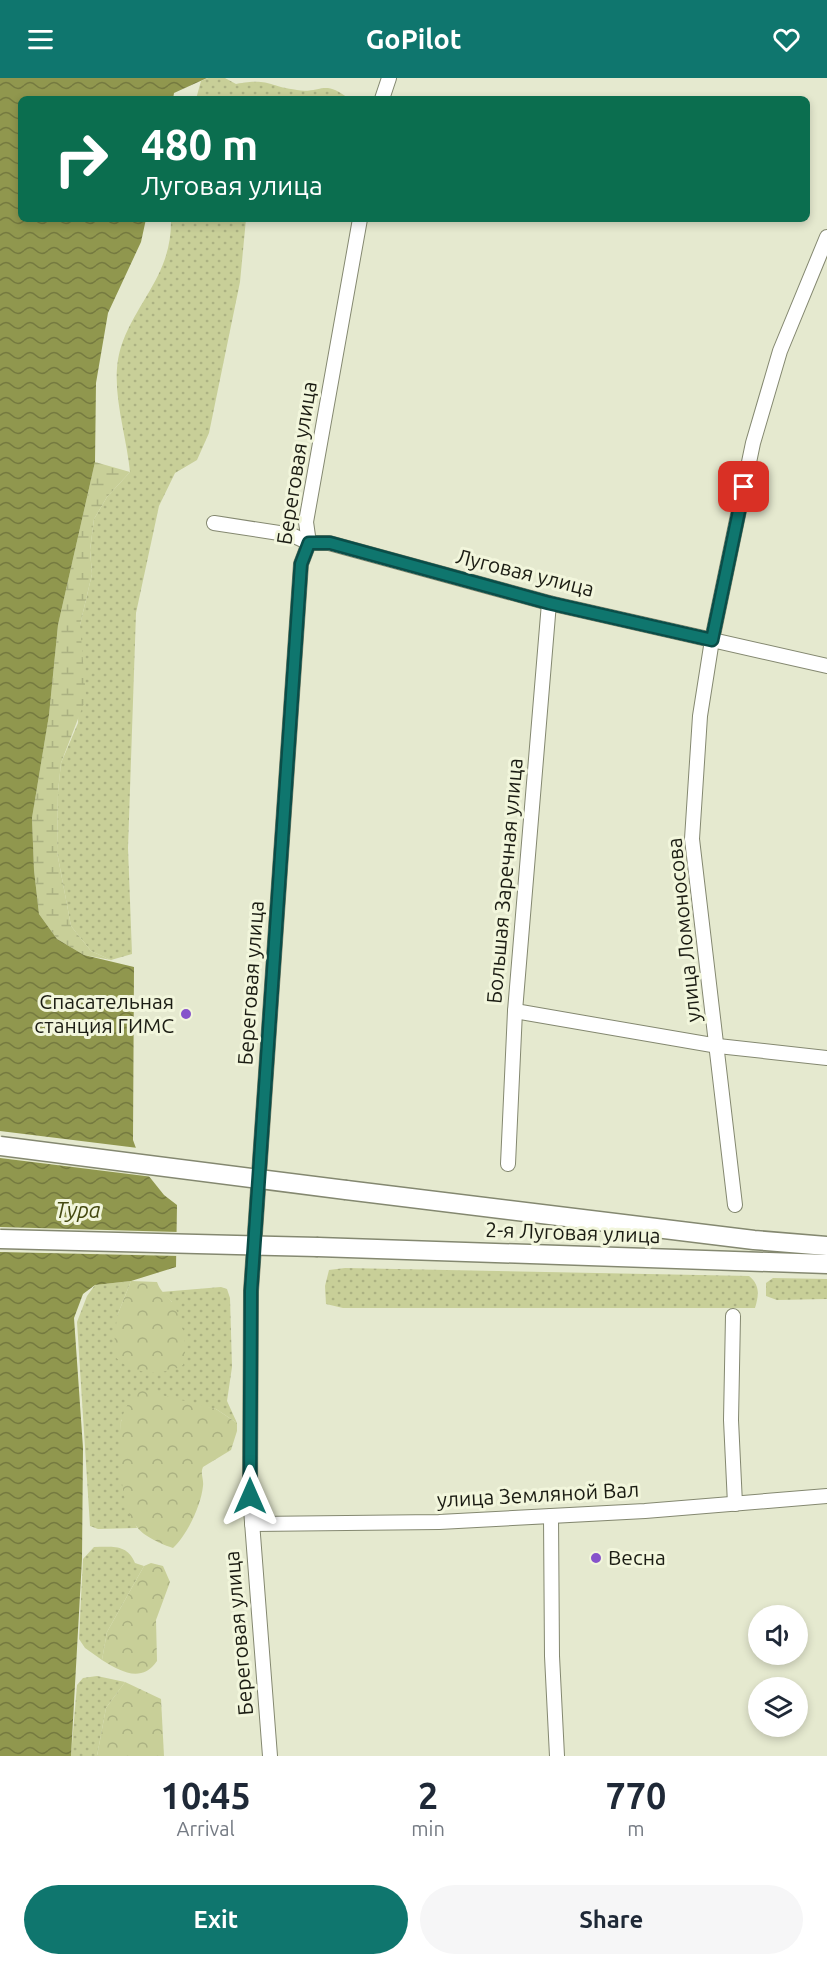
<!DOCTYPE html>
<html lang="en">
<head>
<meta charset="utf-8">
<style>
  :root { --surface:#fff; --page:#f6f6f7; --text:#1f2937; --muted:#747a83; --accent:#0f766e }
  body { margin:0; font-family:Ubuntu,sans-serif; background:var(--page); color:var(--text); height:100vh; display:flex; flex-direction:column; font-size:22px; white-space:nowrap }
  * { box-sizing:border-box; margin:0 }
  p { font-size:20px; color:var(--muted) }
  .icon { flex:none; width:33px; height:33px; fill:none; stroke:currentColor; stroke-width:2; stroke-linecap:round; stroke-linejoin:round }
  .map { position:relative; height:1678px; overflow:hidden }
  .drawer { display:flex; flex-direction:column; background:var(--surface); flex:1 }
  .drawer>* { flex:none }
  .banner { position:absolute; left:18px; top:18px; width:792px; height:126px; border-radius:9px; box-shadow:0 3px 9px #0003; background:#0b6e4f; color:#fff; overflow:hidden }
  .tools { position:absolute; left:748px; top:1527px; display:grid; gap:12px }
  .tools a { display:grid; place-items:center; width:60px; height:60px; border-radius:50%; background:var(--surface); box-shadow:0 3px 9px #0003; font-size:30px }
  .pin { position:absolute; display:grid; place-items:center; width:51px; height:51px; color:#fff; margin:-26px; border-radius:12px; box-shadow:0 3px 9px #0006 }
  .me { position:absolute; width:66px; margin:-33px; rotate:0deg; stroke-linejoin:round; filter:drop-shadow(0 0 4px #0008) }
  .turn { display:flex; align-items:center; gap:21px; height:126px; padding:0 24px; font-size:27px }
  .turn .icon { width:78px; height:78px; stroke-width:2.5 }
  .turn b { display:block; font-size:42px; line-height:51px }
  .eta { display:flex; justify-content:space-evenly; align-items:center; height:102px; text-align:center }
  .eta b { font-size:36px; font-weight:700; line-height:42px }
  .primary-button { display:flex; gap:12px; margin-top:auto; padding:12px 24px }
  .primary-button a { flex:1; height:69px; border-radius:36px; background:var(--accent); color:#fff; font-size:24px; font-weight:700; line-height:69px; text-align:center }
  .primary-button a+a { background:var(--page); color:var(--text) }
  header { display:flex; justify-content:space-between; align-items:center; height:78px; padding:0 24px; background:var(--accent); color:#fff; font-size:27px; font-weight:700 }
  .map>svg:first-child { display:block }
  .grass { fill:url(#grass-dots) }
  .forest { fill:url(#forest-crowns) }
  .wetland { fill:url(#wetland-marsh) }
  .water { fill:url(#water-waves) }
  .pier { fill:#e5e9cf }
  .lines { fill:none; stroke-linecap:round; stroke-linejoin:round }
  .minor-casing { stroke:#848870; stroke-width:16 }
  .major-casing { stroke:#848870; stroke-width:21 }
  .minor { stroke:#fff; stroke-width:14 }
  .major { stroke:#fff; stroke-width:18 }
  .major-bridge-casing { stroke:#848870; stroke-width:21; stroke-linecap:butt }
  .major-bridge { stroke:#fff; stroke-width:18 }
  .route-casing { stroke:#0a4d48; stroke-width:15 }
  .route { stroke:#0f766e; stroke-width:10 }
  .poi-dot { fill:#8653cb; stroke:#f2f6dc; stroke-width:2 }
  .labels { text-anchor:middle; stroke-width:6; stroke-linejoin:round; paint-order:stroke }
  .street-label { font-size:21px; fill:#1b1c13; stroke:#f2f6dc }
  .poi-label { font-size:21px; fill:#1b1c13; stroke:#f2f6dc; text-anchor:end }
  .water-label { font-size:22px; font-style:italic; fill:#454a11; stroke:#f2f6dc }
</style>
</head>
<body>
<header><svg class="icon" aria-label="menu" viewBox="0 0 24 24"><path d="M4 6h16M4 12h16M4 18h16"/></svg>GoPilot<svg class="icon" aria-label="heart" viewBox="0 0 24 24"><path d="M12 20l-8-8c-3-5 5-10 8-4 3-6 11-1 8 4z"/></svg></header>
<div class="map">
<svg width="827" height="1678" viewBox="0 0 827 1678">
  <defs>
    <pattern id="grass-dots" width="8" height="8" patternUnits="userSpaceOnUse" patternTransform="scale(1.5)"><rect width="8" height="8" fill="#c8cf98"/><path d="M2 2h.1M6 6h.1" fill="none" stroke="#abb182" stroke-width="1.8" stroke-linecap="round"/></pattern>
    <pattern id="forest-crowns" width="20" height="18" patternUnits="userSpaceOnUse" patternTransform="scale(1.5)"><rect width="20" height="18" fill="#c8cf98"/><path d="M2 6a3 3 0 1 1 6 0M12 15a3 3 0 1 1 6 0" fill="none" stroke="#abb182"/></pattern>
    <pattern id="wetland-marsh" width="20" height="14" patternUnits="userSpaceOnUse" patternTransform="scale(1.5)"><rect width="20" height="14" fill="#c8cf98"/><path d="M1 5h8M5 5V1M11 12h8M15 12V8" fill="none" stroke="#abb182"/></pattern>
    <pattern id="water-waves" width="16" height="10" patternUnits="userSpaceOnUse" patternTransform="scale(1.5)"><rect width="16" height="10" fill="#90974e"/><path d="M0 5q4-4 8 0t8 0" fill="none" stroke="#757a40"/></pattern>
  </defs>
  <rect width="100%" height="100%" fill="#e5e9cf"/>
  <g class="grass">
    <path d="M208,0H225L236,6C270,0 266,8 297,12C320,16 324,0 349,21H196L201,3Z"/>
    <path d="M171,141H246L240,204L209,355L197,382L175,395L159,428L136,535L128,770L132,876L111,882L91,873L71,848L57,774L58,714L61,685L78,645L80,547L92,496L90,472L94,441L107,419L130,394C126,351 107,304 123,263C141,218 172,194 171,141Z"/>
    <path d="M345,1190L749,1198C760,1207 759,1217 755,1230H343L326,1226L325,1208L329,1192Z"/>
    <path d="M773,1200L827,1201V1221L777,1222L766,1218V1205Z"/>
    <path d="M131,1203L117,1238L172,1224L161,1214L221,1209L227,1211L230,1220L232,1289L227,1323L237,1345L216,1331L193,1327L121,1342C119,1380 122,1415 137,1450L98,1451L90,1448L77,1244L87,1218L95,1207Z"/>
    <path d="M94,1469C113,1469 127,1466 135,1485L144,1488L107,1554L102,1582L85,1570L79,1561L83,1481Z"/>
    <path d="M97,1598L125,1604L106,1630L97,1678H71L77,1607L83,1600Z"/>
  </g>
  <g class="forest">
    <path d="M131,1203L157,1204C160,1213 165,1216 171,1223C182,1237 189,1270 183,1287C161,1299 129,1297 113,1276L117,1238Z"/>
    <path d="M138,1311L216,1331L237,1345V1353L231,1372L203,1389C200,1396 204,1401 203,1408C201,1428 187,1457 173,1470C163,1467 143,1458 137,1449C120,1429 117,1369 121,1344C123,1332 131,1321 138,1311Z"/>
    <path d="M151,1485L163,1488L170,1504L156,1542L157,1583C141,1606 120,1593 102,1582L107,1554L144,1488Z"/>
    <path d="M125,1604L161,1621L164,1678H97L106,1630Z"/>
  </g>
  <path class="wetland" d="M95,384L130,394L107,419L94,441L90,472L92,496L80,547L86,620L61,685L58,714L57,774L71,848L91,873L111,882L84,877L57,861L39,836L34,792L32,740L49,637L58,547Z"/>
  <path class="water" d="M0,0H207L174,15L173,21H21V141H146L141,164L108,235L96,305L95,384L58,547L49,637L32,740L34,792L39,836L57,861L84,877L134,889L133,1062L144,1092L164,1117L177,1127L176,1189L131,1203L95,1207L83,1216L74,1240L83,1370L82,1481L71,1678H0Z"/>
  <g class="pier">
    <path d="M0,1053L138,1070L153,1099L0,1080Z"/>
    <path d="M0,1149L179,1154V1178L0,1174Z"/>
  </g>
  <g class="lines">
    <g class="minor-casing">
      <g id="minor">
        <path d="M382,21L389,0"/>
        <path d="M214,445L292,457L309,465H329L549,525L827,588"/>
        <path d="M515,933L718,968L827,980"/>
        <path d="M508,1086L515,933L549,525"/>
        <path d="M735,1127L692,761L700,638L712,562L753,365L780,273L827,159"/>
        <path d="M733,1238L731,1342L735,1426"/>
        <path d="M551,1438L552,1578L557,1678"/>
        <path d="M252,1446L439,1444L645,1433L827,1418"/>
        <path d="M270,1678L250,1418L251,1213L301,486L309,465L306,444L360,141"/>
      </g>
    </g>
    <g class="major-casing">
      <g id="major">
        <path d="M346,1112L754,1162L827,1168"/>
        <path d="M318,1169L827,1186"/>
      </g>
    </g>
    <use href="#minor" class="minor"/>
    <use href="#major" class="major"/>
    <g class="major-bridge-casing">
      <g id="major-bridge">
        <path d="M0,1068L346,1112"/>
        <path d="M0,1161L318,1169"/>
      </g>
    </g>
    <use href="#major-bridge" class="major-bridge"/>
  </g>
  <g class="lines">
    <g class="route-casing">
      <path id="route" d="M250,1418L251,1213L301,486L309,465H330L549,525L712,562L744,409"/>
    </g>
    <use href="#route" class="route"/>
  </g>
  <g class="poi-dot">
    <circle cx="186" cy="936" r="6"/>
    <circle cx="596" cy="1480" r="6"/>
  </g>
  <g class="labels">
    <g class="street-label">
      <text transform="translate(297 385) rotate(-81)" y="7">Береговая улица</text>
      <text transform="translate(525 495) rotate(14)" y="7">Луговая улица</text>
      <text transform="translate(505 803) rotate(-85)" y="7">Большая Заречная улица</text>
      <text transform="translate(684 852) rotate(-96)" y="7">улица Ломоносова</text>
      <text transform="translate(251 905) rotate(-86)" y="7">Береговая улица</text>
      <text transform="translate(573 1155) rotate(2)" y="7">2-я Луговая улица</text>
      <text transform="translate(538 1417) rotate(-3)" y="7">улица Земляной Вал</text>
      <text transform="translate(239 1555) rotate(-95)" y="7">Береговая улица</text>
    </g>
    <g class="poi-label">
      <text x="174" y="931">Спасательная<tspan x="174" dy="24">станция ГИМС</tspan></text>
      <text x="608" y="1487" text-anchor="start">Весна</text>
    </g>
    <g class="water-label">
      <text x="78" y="1140">Тура</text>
    </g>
  </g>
</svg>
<div class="tools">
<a><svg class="icon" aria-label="sound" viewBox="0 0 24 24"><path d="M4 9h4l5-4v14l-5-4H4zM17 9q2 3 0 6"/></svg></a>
<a><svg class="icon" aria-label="layers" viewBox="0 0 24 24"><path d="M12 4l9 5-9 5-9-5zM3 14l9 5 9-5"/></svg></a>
</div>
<div class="pin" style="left:744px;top:409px;background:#d93025"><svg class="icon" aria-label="arrive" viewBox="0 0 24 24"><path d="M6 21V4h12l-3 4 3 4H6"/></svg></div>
<svg class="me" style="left:250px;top:1418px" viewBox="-20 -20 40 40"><path d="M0-17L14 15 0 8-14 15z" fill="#0f766e" stroke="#fff" stroke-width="4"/></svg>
<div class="banner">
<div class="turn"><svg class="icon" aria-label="right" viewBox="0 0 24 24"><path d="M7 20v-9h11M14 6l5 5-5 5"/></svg><div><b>480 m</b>Луговая улица</div></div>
</div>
</div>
<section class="drawer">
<div class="eta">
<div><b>10:45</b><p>Arrival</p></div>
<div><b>2</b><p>min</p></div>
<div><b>770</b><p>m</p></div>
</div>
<div class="primary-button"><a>Exit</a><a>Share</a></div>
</section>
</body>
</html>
